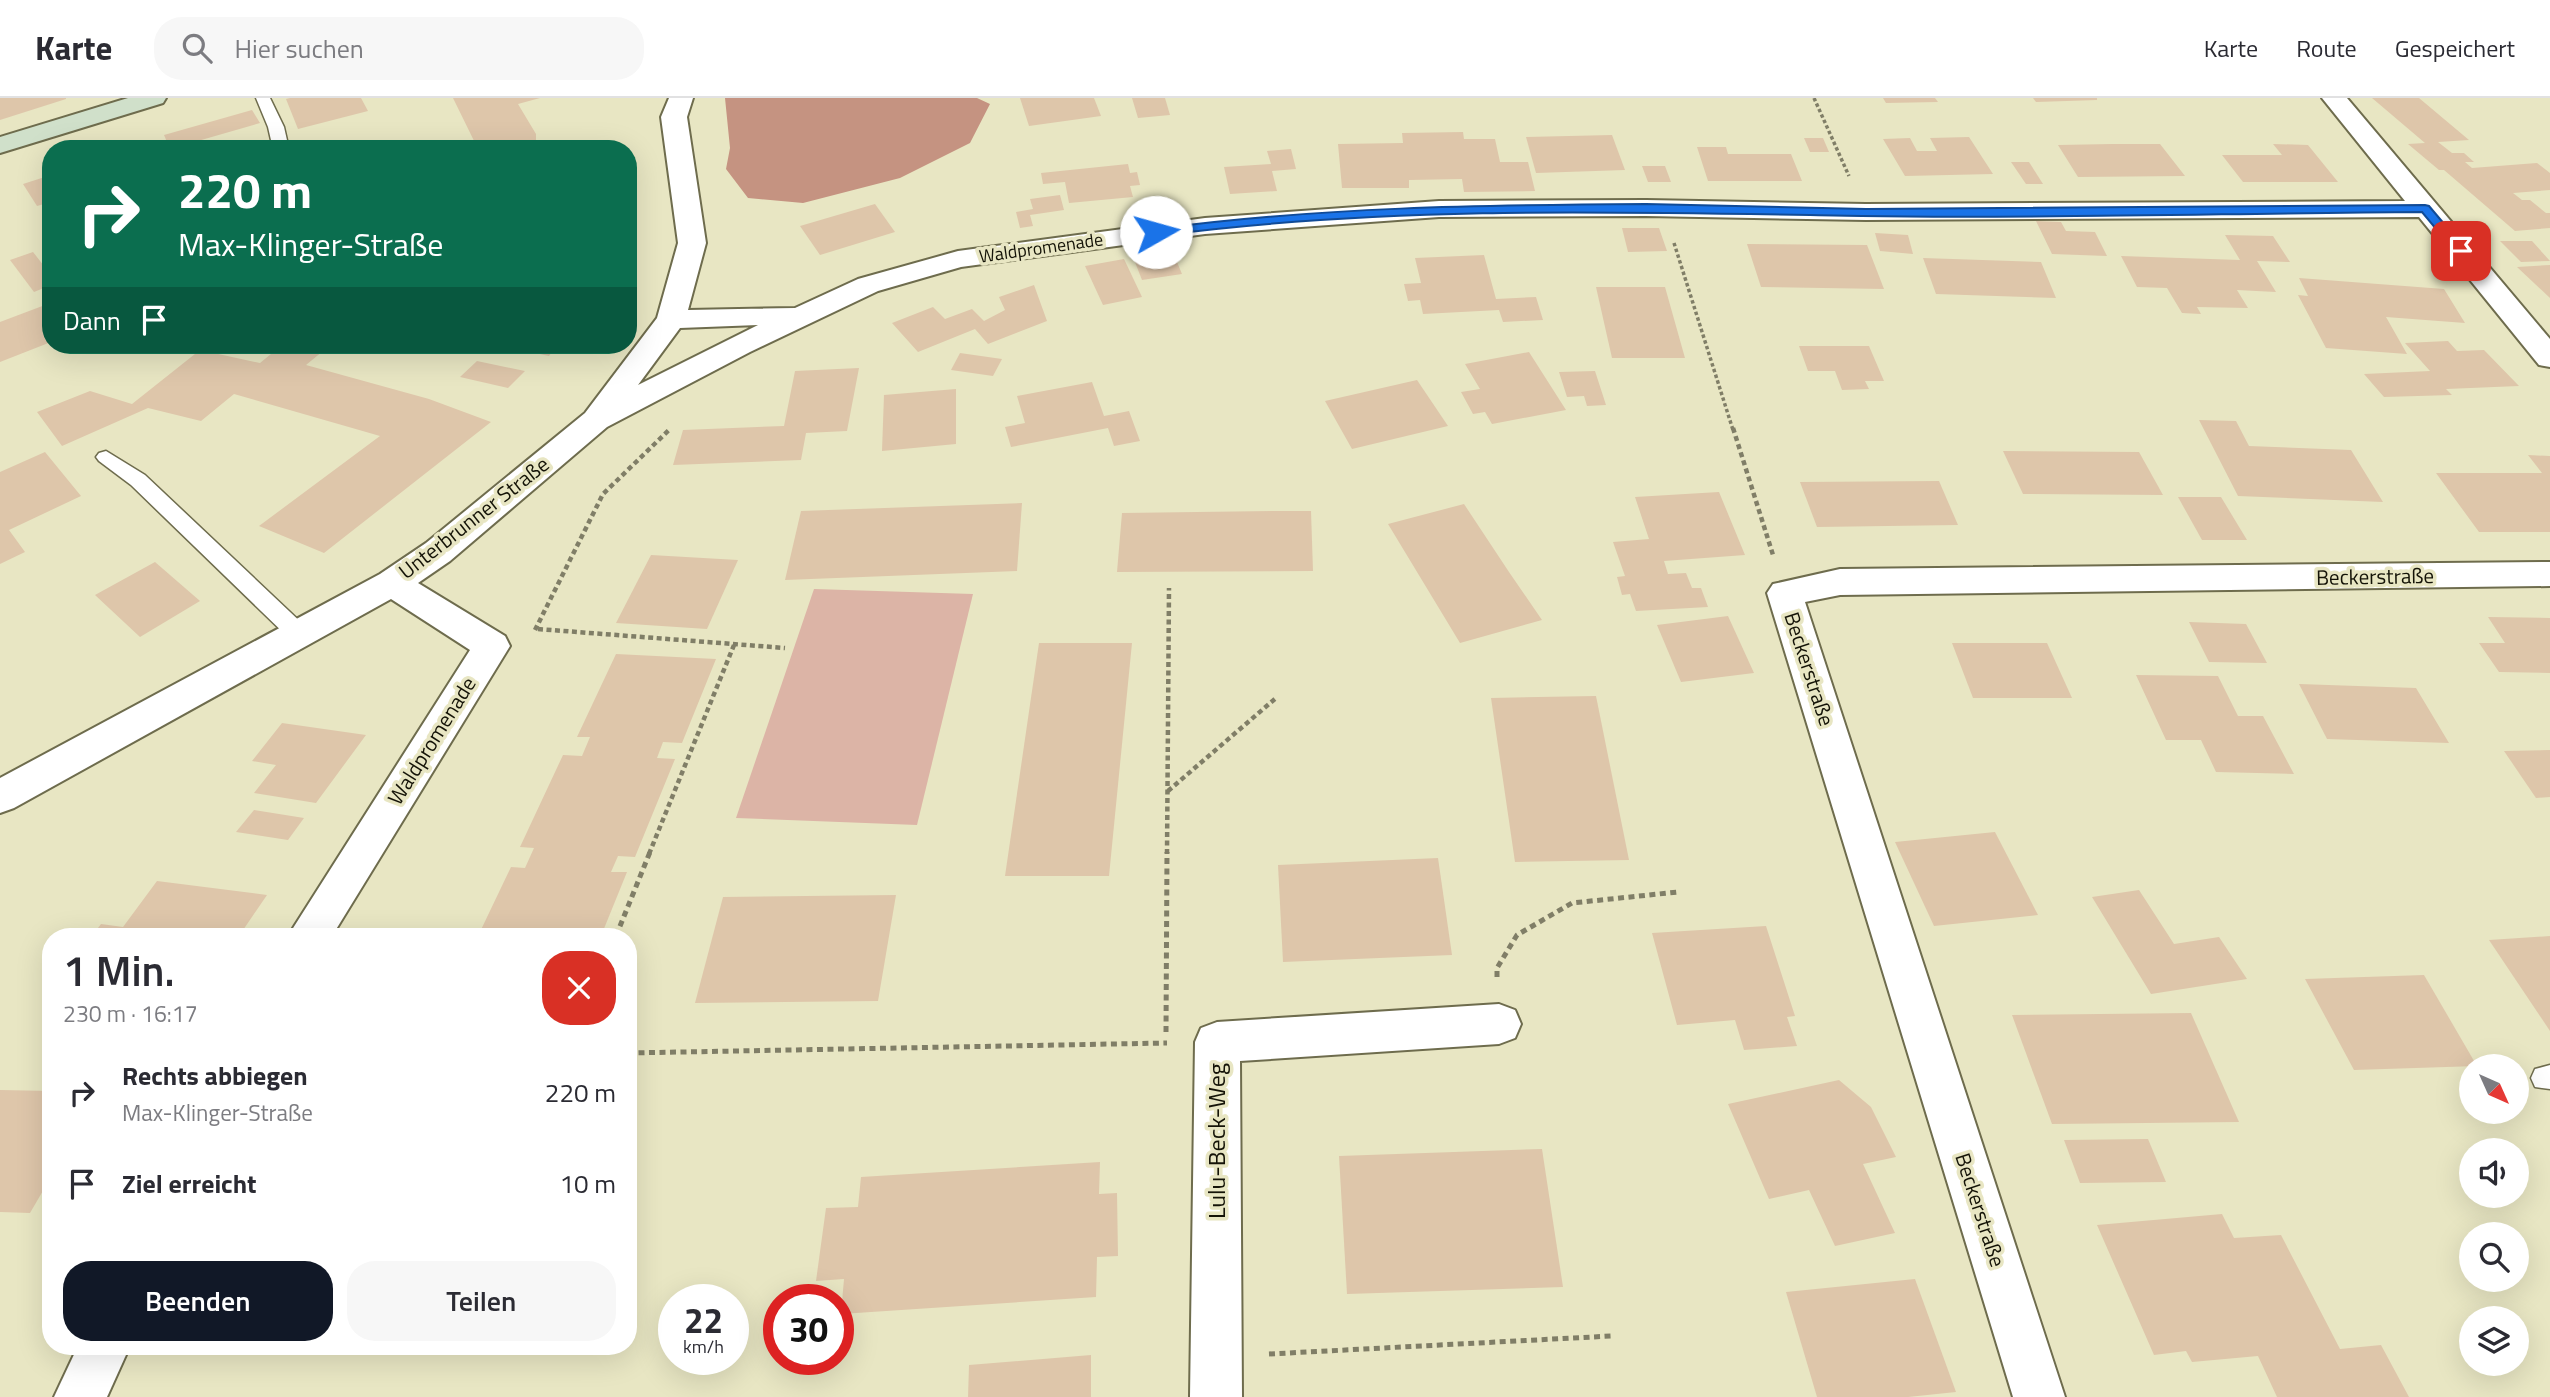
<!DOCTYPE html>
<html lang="de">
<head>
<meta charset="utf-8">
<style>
  :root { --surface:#fff; --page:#f7f7f7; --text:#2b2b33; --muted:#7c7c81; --line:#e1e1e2; --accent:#111827 }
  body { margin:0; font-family:"Titillium Web",sans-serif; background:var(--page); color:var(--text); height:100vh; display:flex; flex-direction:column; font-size:26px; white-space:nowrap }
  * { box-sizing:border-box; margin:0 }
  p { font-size:23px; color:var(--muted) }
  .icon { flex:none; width:38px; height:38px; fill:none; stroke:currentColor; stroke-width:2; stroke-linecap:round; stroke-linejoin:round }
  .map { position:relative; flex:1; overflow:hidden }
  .side { position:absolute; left:42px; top:830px; width:595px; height:427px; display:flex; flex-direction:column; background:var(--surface); border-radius:28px; box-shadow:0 7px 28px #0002 }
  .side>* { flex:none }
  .guide { position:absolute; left:42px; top:42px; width:595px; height:214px; border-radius:28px; box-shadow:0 7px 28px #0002; background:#0b6e4f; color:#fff; overflow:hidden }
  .needle { width:46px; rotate:135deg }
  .tools { position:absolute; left:2459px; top:956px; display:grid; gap:14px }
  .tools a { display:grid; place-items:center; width:70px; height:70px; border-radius:50%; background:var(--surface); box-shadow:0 7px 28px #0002; font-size:35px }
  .speed { position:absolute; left:658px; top:1186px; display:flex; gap:14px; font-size:35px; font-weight:700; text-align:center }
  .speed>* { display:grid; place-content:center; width:91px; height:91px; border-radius:50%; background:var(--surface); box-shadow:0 7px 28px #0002; line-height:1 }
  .speed small { font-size:18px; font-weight:400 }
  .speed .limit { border:10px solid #d22; background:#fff; color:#111 }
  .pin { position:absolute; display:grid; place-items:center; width:60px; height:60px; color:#fff; margin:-30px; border-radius:14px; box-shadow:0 4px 10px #0006 }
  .me { position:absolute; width:77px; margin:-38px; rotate:83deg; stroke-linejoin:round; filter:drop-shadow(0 0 5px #0008) }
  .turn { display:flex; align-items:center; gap:24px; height:147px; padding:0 21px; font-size:32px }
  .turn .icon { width:91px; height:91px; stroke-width:2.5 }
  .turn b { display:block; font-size:49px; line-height:60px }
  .then { display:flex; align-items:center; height:66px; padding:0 21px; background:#0003; gap:14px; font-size:26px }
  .round { display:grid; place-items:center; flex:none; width:74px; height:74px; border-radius:28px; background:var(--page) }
  .summary { display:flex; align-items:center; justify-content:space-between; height:119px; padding:0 21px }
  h1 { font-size:42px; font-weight:600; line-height:52px }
  .action { display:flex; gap:14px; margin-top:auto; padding:14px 21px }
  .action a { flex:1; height:80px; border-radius:28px; background:var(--accent); color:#fff; font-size:28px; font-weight:600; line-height:80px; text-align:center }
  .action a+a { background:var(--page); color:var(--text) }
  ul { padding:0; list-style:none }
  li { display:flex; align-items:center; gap:21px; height:91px; padding:0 21px }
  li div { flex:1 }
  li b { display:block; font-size:26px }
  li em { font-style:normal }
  header { display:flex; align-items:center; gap:42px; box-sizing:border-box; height:98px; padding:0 35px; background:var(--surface); border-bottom:2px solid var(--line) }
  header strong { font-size:33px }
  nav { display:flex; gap:38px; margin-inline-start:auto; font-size:24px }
  .search { width:490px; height:63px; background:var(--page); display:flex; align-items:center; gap:18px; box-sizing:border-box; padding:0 24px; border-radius:28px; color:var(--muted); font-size:26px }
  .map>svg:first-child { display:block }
  .green { fill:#dcb4a6 }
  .forest { fill:#c59381 }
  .building { fill:#dec6aa }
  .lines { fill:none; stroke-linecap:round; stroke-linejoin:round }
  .lane-casing { stroke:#6e6c4d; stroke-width:3 }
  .street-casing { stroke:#6e6c4d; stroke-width:4 }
  .secondary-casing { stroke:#6e6c4d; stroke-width:4 }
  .path-far2 { stroke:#807e67; stroke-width:3.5; stroke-dasharray:3.5 2.5; stroke-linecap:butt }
  .path-far1 { stroke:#807e67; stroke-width:4.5; stroke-dasharray:5 3.5; stroke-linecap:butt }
  .path { stroke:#807e67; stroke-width:5; stroke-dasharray:6 4.5; stroke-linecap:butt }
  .lane { fill:#fff; fill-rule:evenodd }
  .street { fill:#fff; fill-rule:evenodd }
  .secondary { fill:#d0e0ca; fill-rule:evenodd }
  .route { fill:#1a73e8; stroke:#114b97; stroke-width:2 }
  .labels { text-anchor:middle; stroke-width:7; stroke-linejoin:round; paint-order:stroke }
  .far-street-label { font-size:18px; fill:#141307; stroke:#e8e6c3 }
  .street-label { font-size:21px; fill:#141307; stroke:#e8e6c3 }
  .near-street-label { font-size:24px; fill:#141307; stroke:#e8e6c3 }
</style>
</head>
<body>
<header>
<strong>Karte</strong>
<div class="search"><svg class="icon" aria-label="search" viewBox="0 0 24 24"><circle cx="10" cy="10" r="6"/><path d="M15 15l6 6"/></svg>Hier suchen</div>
<nav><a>Karte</a><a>Route</a><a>Gespeichert</a></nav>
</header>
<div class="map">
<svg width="2550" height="1299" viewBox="0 0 2550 1299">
  <rect width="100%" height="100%" fill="#e8e6c3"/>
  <path class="green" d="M814,491L973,496L917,727L736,720Z"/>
  <path class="forest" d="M725,0H977L990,6L970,45L900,80L803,105L748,100L726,71L730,50Z"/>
  <g class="building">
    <path d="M0,0H66V1L0,22Z"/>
    <path d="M290,0H361L368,13L298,31L286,1Z"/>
    <path d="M453,0H540L518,6L536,36V51H478Z"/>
    <path d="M1020,0H1094L1101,18L1029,28Z"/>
    <path d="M1132,0H1165L1170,17L1138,20Z"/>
    <path d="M1883,0H1935L1938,4L1886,5Z"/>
    <path d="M2033,0H2097V2L2036,4Z"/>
    <path d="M2372,0H2419L2469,42L2438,44L2452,55H2464L2474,64H2465L2472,70L2537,65L2550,75V92L2513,95L2522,102H2530L2546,115H2550V130L2515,133L2444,72H2439L2408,46L2425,45Z"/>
    <path d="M252,12L260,25L170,51L164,37Z"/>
    <path d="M1463,34L1464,41H1495L1500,64H1528L1535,93L1464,94L1462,81L1409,82V90H1342L1338,46L1403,45L1402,35Z"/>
    <path d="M1612,37L1625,72L1536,75L1526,39Z"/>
    <path d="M1969,39L1993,76L1905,78L1883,41L1910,40L1917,53H1937L1930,40Z"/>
    <path d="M1804,40H1823L1829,54H1810Z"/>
    <path d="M2112,46H2160L2185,78L2078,79L2058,47Z"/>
    <path d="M2273,46L2308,47L2338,84H2243L2222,57H2282Z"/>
    <path d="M1697,49H1726L1728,56H1791L1802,83H1708Z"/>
    <path d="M1291,51L1296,71L1272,73L1277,93L1230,96L1224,69L1271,66L1267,53Z"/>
    <path d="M2011,64H2029L2043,86H2026Z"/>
    <path d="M1128,66L1130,75L1137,74L1140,87L1130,88L1133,99L1069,105L1065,84L1043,86L1041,75Z"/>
    <path d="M1642,68H1665L1671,84H1648Z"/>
    <path d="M51,77V104L37,108L23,86Z"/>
    <path d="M1060,97L1064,112L1030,117L1033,128L1020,130L1016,114L1033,111L1030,101Z"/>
    <path d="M875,106L895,134L820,157L800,128Z"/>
    <path d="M2036,123L2061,124L2066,133L2095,134L2107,158L2052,156Z"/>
    <path d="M1622,130H1659L1667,153L1628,154Z"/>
    <path d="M1875,135L1908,137L1913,156L1880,153Z"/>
    <path d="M2225,137L2273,138L2290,164L2257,163L2276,194L2237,192L2248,210L2197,209L2201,216L2182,215L2167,190L2137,189L2121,158L2240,162Z"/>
    <path d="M2500,143H2532L2550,163L2521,164Z"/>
    <path d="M1747,146L1867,147L1884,191L1761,189Z"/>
    <path d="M1172,152L1182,176L1142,182L1133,159Z"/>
    <path d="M33,154L51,177V187L34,194L10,162Z"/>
    <path d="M1484,157L1496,201L1536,199L1543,222L1503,224L1499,212L1423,216L1420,202L1408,203L1404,186L1421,185L1415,160Z"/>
    <path d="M1923,160L2041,164L2056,200L1936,196Z"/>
    <path d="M1124,161L1142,199L1103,207L1085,168Z"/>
    <path d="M2550,167V200L2517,169Z"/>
    <path d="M2299,180L2444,191L2465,225L2386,219L2407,256L2326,250L2298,197L2308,198Z"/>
    <path d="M1034,187L1047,223L988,246L975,231L918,254L892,225L933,209L945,221L972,211L984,223L1005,212L999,199Z"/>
    <path d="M1596,189H1665L1685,260H1612Z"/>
    <path d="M45,207L51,215V244L0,264V224Z"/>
    <path d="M2448,243L2457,253L2484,252L2519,288L2446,291L2452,297L2384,299L2364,276L2430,273L2405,245Z"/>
    <path d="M282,247L323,253L306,267L429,301L491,324L324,455L259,428L380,338L234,296L201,323L148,310L62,348L37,314L90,293L132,306L200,252L260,265Z"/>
    <path d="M499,247H557L549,258Z"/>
    <path d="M1799,248H1869L1884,283H1865L1869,291L1842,292L1835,273H1808Z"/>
    <path d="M1529,254L1566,312L1492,326L1485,314L1473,316L1461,294L1480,291L1465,266Z"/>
    <path d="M960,255L1002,261L993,278L951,272Z"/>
    <path d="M477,263L525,273L508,290L460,279Z"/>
    <path d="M859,270L847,333L806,335L801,362L673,367L683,332L784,328L795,273Z"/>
    <path d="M1595,273L1606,307L1587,308L1584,298L1567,299L1559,274Z"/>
    <path d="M1417,282L1448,328L1352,351L1325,303Z"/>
    <path d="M1092,284L1104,318L1129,313L1140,343L1114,348L1108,330L1011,349L1005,329L1025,325L1017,298Z"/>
    <path d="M956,291V346L882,353L884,297Z"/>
    <path d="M2199,322L2236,323L2249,348L2351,352L2383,404L2238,398Z"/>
    <path d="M2003,353L2139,354L2163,397L2023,396Z"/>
    <path d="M45,354L81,398L9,432L25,454L0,466V374Z"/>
    <path d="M2528,357L2550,358V434H2479L2436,375H2542Z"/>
    <path d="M1939,383L1958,427L1817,429L1800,384Z"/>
    <path d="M1719,394L1745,457L1664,463L1668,476L1686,475L1692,490H1701L1708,509L1636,513L1630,496L1622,497L1617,479L1625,478L1613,444L1649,441L1635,399Z"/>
    <path d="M2178,399H2221L2247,442H2202Z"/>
    <path d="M1022,405L1017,473L785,482L801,413Z"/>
    <path d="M1464,406L1509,474L1542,522L1460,545L1388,426Z"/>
    <path d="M1273,413H1311L1313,473L1117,474L1122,415Z"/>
    <path d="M651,457L738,462L707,531L616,525Z"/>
    <path d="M155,464L200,503L140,539L95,497Z"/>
    <path d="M1728,518L1754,575L1681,584L1657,527Z"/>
    <path d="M2488,519L2550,520V575L2499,574L2479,545H2505Z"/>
    <path d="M2189,524L2246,526L2267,565L2209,564Z"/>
    <path d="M1039,545H1132L1109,778H1005Z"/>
    <path d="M1952,545H2047L2072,600H1973Z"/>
    <path d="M616,556L716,561L682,645L663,644L657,660L675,661L635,759L618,758L611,774H627L601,838H478L511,769L525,770L534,750L520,749L563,657L582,658L590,639H577Z"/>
    <path d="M2136,577L2218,578L2238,618H2263L2294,676L2216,674L2201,642H2166Z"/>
    <path d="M2299,586L2416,590L2449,645L2327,641Z"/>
    <path d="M1596,598L1629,762L1515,764L1491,600Z"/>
    <path d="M282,625L366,637L316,705L254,695L276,667L252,663Z"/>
    <path d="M2550,652V699L2536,700L2504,653Z"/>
    <path d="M254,712L304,720L288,742L236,734Z"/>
    <path d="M1995,734L2038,817L1934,828L1895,744Z"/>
    <path d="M1438,760L1452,857L1283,864L1278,767Z"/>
    <path d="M157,783L267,797L239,838H92L101,826L123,829Z"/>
    <path d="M2139,792L2174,846L2219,839L2247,881L2151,896L2092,799Z"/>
    <path d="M896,797L878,903L695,905L723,799Z"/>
    <path d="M1766,828L1795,918L1787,919L1797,948L1744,952L1735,922L1677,927L1652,835Z"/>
    <path d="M2550,838V933L2489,842Z"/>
    <path d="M2424,877L2477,968L2354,972L2305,881Z"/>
    <path d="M2191,915L2239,1024L2052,1026L2012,917Z"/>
    <path d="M1839,982L1871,1009L1896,1059L1863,1066L1895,1135L1835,1148L1809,1092L1769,1101L1728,1006Z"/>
    <path d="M0,992L51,993V1079L30,1115L0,1114Z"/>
    <path d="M2148,1041L2166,1084L2080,1085L2064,1042Z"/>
    <path d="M1542,1051L1563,1189L1347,1196L1339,1058Z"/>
    <path d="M1100,1064L1099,1096L1117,1095L1118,1158L1097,1159L1096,1199L841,1216L844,1181L816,1183L826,1110L858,1109L861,1079Z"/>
    <path d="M2222,1116L2234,1140L2281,1137L2340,1251L2381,1247L2409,1299H2277L2258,1258L2192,1264L2186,1253L2154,1257L2097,1127Z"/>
    <path d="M1915,1181L1956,1294L1908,1299H1817L1786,1194Z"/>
    <path d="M1091,1257V1299H968L969,1267Z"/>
  </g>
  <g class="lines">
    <g class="lane-casing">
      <g id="lane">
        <path d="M256,0H270L284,29L289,51H273L268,29Z"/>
        <path d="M106,353L145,377L307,530L310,536L307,542L299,544L291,542L131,387L99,363L96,359L99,355Z"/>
        <path d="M2550,967V991L2535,989L2531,980L2535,971Z"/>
      </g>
    </g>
    <g class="street-casing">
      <g id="street">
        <path d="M669,0H693L687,19L706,145L688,212L795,210L858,181L958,153L1205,120L1439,103L1646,102L1866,106L2405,103L2322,0H2347L2550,241V269L2539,267L2419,119L1866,122L1646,118L1439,119L1205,136L961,169L878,193L750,254L607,329L450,463L418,485L505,538L510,548L332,838H288L470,552L391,501L14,710L0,715V680L380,476L426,445L585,315L657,220L678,145L661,19ZM758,227L638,287L680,230Z"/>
        <path d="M2550,464V488L1840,497L1805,504L2065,1299H2013L1767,495L1773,486L1840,471Z"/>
        <path d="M1499,906L1515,912L1521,926L1515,940L1499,946L1240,963L1242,1299H1190L1195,944L1201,930L1217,924Z"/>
        <path d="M78,1248H130L107,1299H54Z"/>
      </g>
    </g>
    <g class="secondary-casing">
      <path id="secondary" d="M128,0H166L163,5L0,55V39Z"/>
    </g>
    <g class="path-far2">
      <path d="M1814,0L1849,78"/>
      <path d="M1674,145L1733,332"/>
    </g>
    <g class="path-far1">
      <path d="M1733,330L1773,457"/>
      <path d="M538,531L785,550"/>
      <path d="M535,532L603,396L670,331"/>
      <path d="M1168,693L1276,600"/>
      <path d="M649,756L734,547"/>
      <path d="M1167,756L1169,490"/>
    </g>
    <g class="path">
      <path d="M616,838L650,754"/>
      <path d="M1497,879V870L1517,837L1572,805L1678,794"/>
      <path d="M1166,934L1167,754"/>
      <path d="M628,955L1167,945"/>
      <path d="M1269,1256L1611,1238"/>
    </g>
    <use href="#lane" class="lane"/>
    <use href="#street" class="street"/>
    <use href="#secondary" class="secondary"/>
  </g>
  <path class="route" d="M1646,106L1866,111L2425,107L2429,108L2467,153L2457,156L2422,114C2235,115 2048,121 1862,118C1626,114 1390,107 1156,138L1151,134L1156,131C1319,109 1482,107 1646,106Z"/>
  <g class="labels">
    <g class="far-street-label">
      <text transform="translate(1041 150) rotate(-8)" y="6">Waldpromenade</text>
    </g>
    <g class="street-label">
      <text transform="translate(474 420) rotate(-38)" y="7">Unterbrunner Straße</text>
      <text transform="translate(2375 479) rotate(-1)" y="7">Beckerstraße</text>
      <text transform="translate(1809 571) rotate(72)" y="7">Beckerstraße</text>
      <text transform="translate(432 643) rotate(-58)" y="7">Waldpromenade</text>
      <text transform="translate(1980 1112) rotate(72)" y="7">Beckerstraße</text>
    </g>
    <g class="near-street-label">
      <text transform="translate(1217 1043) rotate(-90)" y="8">Lulu-Beck-Weg</text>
    </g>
  </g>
</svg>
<div class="tools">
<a><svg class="needle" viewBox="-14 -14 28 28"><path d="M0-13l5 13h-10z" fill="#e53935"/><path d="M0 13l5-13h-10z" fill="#7c7c81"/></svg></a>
<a><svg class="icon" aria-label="sound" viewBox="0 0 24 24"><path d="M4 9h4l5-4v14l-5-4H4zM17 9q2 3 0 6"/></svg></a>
<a><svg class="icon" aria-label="search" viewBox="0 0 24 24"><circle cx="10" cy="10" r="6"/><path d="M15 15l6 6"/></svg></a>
<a><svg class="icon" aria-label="layers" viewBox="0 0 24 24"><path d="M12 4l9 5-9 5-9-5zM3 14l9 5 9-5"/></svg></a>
</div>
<div class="speed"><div>22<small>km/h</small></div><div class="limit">30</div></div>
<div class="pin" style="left:2461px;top:153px;background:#d93025"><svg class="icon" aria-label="arrive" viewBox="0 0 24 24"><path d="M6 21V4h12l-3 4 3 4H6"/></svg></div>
<svg class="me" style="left:1156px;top:134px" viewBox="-20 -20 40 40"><circle r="19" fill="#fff"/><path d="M0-13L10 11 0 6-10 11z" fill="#1a73e8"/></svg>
<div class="guide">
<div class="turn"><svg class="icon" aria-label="right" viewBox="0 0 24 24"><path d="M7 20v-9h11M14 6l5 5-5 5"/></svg><div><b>220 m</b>Max-Klinger-Straße</div></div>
<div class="then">Dann<svg class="icon" aria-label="arrive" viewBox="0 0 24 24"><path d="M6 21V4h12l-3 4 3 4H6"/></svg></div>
</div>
<section class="side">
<div class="summary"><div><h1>1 Min.</h1><p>230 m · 16:17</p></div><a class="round" style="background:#d93025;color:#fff"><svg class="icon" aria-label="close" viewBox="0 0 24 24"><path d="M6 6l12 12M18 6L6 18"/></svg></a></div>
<ul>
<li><svg class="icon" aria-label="right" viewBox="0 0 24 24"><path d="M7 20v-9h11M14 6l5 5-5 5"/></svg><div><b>Rechts abbiegen</b><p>Max-Klinger-Straße</p></div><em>220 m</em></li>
<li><svg class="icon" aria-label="arrive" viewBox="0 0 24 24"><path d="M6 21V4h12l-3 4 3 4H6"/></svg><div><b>Ziel erreicht</b></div><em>10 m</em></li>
</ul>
<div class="action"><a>Beenden</a><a>Teilen</a></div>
</section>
</div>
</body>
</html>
